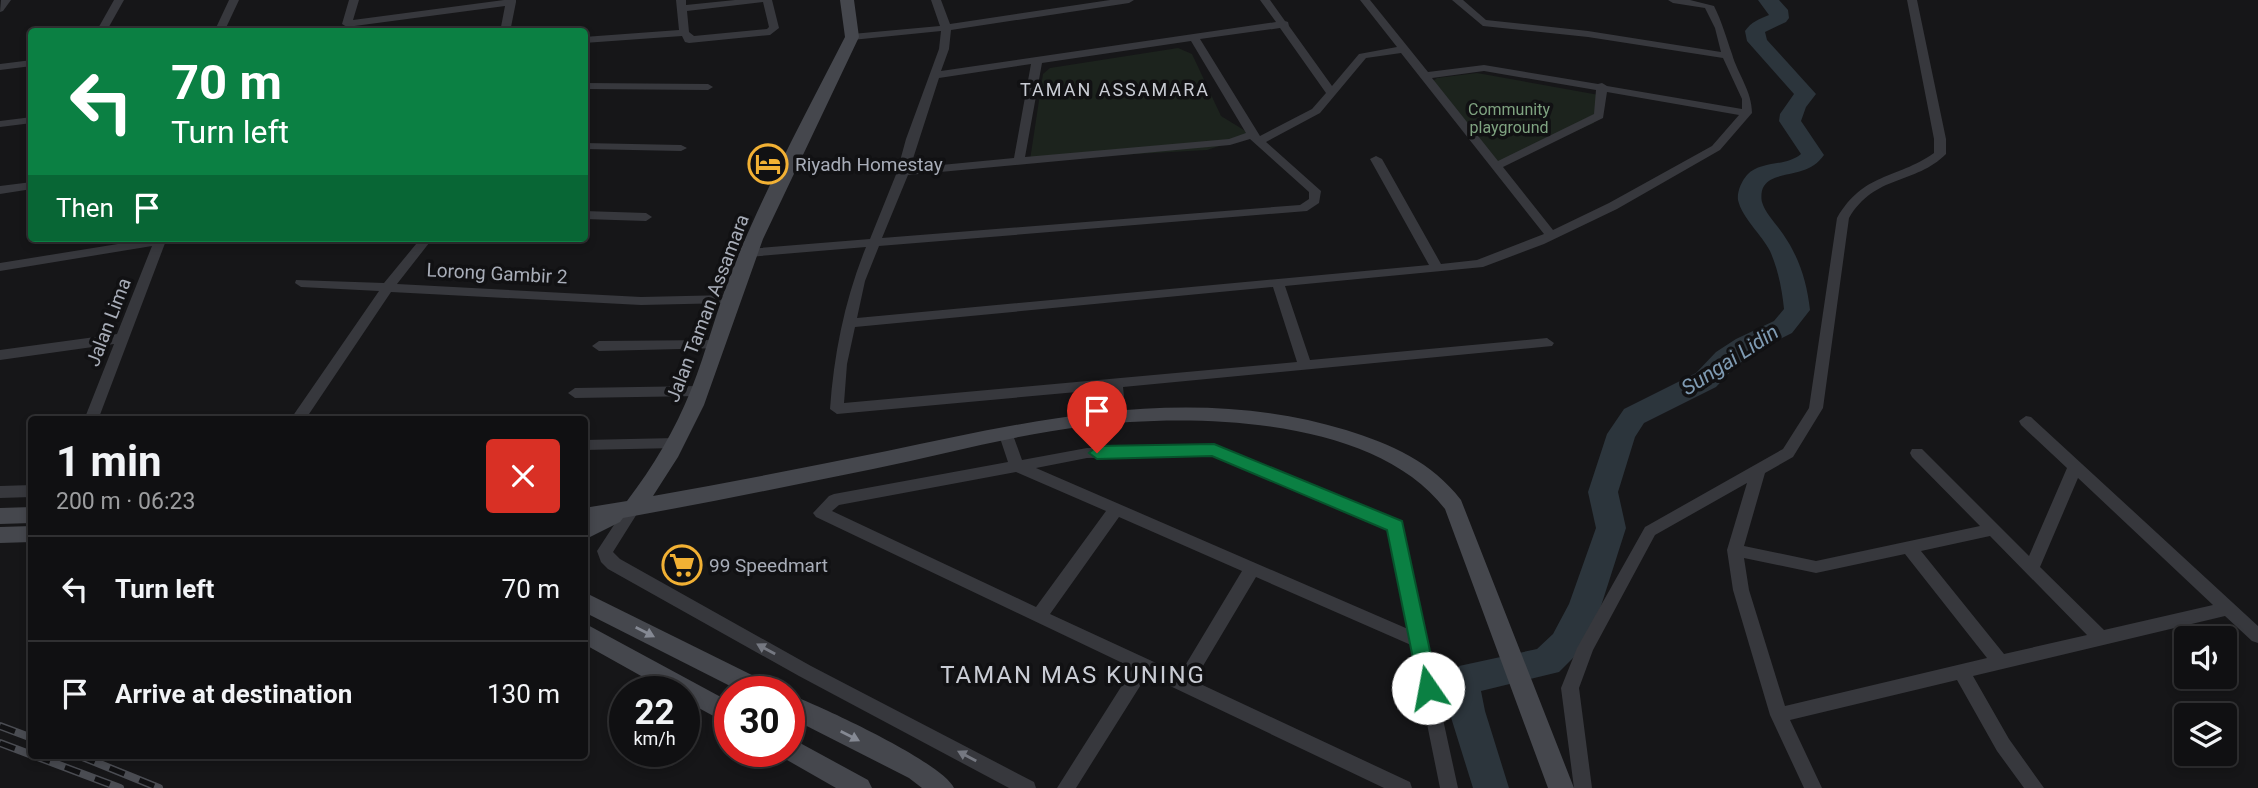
<!DOCTYPE html>
<html lang="en">
<head>
<meta charset="utf-8">
<style>
  :root { --surface:#101012; --page:#1e1e20; --text:#f1f3f6; --muted:#9c9d9f; --line:#303032 }
  body { margin:0; font-family:Roboto,sans-serif; background:var(--page); color:var(--text); height:100vh; display:flex; flex-direction:column; font-size:26px; white-space:nowrap }
  * { box-sizing:border-box; margin:0 }
  p { font-size:23px; color:var(--muted) }
  .icon { flex:none; width:38px; height:38px; fill:none; stroke:currentColor; stroke-width:2; stroke-linecap:round; stroke-linejoin:round }
  .map { position:relative; flex:1; overflow:hidden }
  .side { position:absolute; left:28px; top:416px; width:560px; height:343px; display:flex; flex-direction:column; background:var(--surface); border-radius:7px; box-shadow:0 4px 10px #0003,0 0 0 2px var(--line) }
  .side>* { flex:none }
  .banner { position:absolute; left:28px; top:28px; width:560px; height:214px; border-radius:7px; box-shadow:0 4px 10px #0003,0 0 0 2px var(--line); background:#0b8043; color:#fff; overflow:hidden }
  .controls { position:absolute; left:2174px; top:626px; display:grid; gap:14px }
  .controls a { display:grid; place-items:center; width:63px; height:63px; border-radius:7px; background:var(--surface); box-shadow:0 4px 10px #0003,0 0 0 2px var(--line); font-size:35px }
  .speed { position:absolute; left:609px; top:676px; display:flex; gap:14px; font-size:35px; font-weight:700; text-align:center }
  .speed>* { display:grid; place-content:center; width:91px; height:91px; border-radius:50%; background:var(--surface); box-shadow:0 4px 10px #0003,0 0 0 2px var(--line); line-height:1 }
  .speed small { font-size:18px; font-weight:400 }
  .speed .limit { border:10px solid #d22; background:#fff; color:#111 }
  .pin { position:absolute; display:grid; place-items:center; width:60px; height:60px; color:#fff; margin:-72px -30px; border-radius:50% 50% 50% 0; rotate:-45deg; box-shadow:0 0 7px #0007 }
  .pin .icon { rotate:45deg }
  .me { position:absolute; width:77px; margin:-38px; rotate:348deg; stroke-linejoin:round; filter:drop-shadow(0 0 5px #0008) }
  .turn { display:flex; align-items:center; gap:24px; height:147px; padding:0 28px; font-size:32px }
  .turn .icon { width:91px; height:91px; stroke-width:2.5 }
  .turn b { display:block; font-size:49px; line-height:60px }
  .then { display:flex; align-items:center; height:66px; padding:0 28px; background:#0003; gap:14px; font-size:26px }
  .round { display:grid; place-items:center; flex:none; width:74px; height:74px; border-radius:7px; background:var(--page) }
  .headline { display:flex; align-items:center; justify-content:space-between; height:119px; padding:0 28px }
  h1 { font-size:42px; font-weight:700; line-height:52px }
  ul { padding:0; list-style:none }
  li { display:flex; align-items:center; gap:21px; height:105px; padding:0 28px; border-top:2px solid var(--line) }
  li div { flex:1 }
  li b { display:block; font-size:26px }
  li em { font-style:normal }
  .map>svg:first-child { display:block }
  .green { fill:#1c231d }
  .lines { fill:none; stroke-linecap:round; stroke-linejoin:round }
  .river { fill:#2c353c; fill-rule:evenodd }
  .street { fill:#37383d; fill-rule:evenodd }
  .secondary { fill:#45474d; fill-rule:evenodd }
  .rail-casing { stroke:#4a4c52; stroke-width:8 }
  .rail { stroke:#111113; stroke-width:5; stroke-dasharray:16; stroke-linecap:butt }
  .oneway { fill:#858993 }
  .oneway2 { fill:#757881 }
  .route { fill:#0b8043; stroke:#07532c; stroke-width:2 }
  .labels { text-anchor:middle; stroke-width:7; stroke-linejoin:round; paint-order:stroke }
  .far-park-label { font-size:16px; fill:#7fa381; stroke:#111113 }
  .far-neighbourhood-label { font-size:18px; letter-spacing:2px; fill:#c9ccd4; stroke:#111113 }
  .poi-label { font-size:19px; fill:#a8adb8; stroke:#111113; text-anchor:start }
  .street-label { font-size:19px; fill:#a8adb8; stroke:#111113 }
  .water-label { font-size:21px; font-style:italic; fill:#7f9bb3; stroke:#111113 }
  .near-neighbourhood-label { font-size:24px; letter-spacing:2px; fill:#c9ccd4; stroke:#111113 }
</style>
</head>
<body>
<div class="map">
<svg width="2258" height="788" viewBox="0 0 2258 788">
  <rect width="100%" height="100%" fill="#161618"/>
  <g class="green">
    <path d="M1178,48L1192,54L1221,116L1252,135L1207,150L1030,160L1043,74L1050,68Z"/>
    <path d="M1477,73L1599,95L1594,123L1496,166L1433,81L1437,78Z"/>
  </g>
  <g class="lines">
    <path class="river" d="M1758,0H1779L1788,10L1789,18L1786,22L1765,32L1767,40L1816,94L1806,107L1801,121L1824,155C1807,180 1775,169 1764,186C1761,190 1761,198 1762,202C1765,213 1777,225 1783,234C1799,257 1807,282 1810,310L1792,333L1756,351L1736,366L1716,387L1644,423L1635,437L1618,492L1626,528L1601,606L1577,654L1559,672L1481,691L1485,711L1509,788H1473L1449,711L1446,688L1459,666L1537,649L1553,634L1569,604L1596,528L1588,492L1607,434L1624,409L1696,373L1716,352L1736,339L1774,321L1784,309C1782,289 1778,269 1770,251C1762,235 1742,218 1738,200C1737,192 1741,182 1747,175C1761,160 1786,167 1801,154L1779,121L1780,114L1794,94L1747,41L1745,31C1751,22 1759,19 1769,15Z"/>
    <g class="street">
      <path d="M1,0H11L3,11L0,12Z"/>
      <path d="M114,0H124L106,32H96Z"/>
      <path d="M229,0H239L224,32H214Z"/>
      <path d="M349,0H359L353,20L504,0H516V2L510,32H500L505,6L347,27L342,24Z"/>
      <path d="M676,0H686V5L735,0H772L779,28L770,35L689,43L685,42L682,36L584,43V37L679,30ZM763,2L769,27L767,29L694,36L689,32L687,11Z"/>
      <path d="M931,0H941L950,24L1110,0H1134L1129,3L951,30L949,49L941,71L1276,22L1260,0H1270L1285,21L1288,22L1289,26L1332,86L1359,54L1397,47L1360,0H1370L1428,72L1484,65L1598,84L1602,83L1607,86L1742,109V99L1723,58L1588,37L1483,26L1452,0H1463L1486,20L1588,31L1721,52L1715,28L1705,8L1673,3L1668,0H1690L1714,6C1722,22 1726,37 1732,54C1738,75 1752,91 1752,113L1720,150L1617,209L1544,244L1483,267L1285,286L1310,360L1547,338L1554,343L1552,346L1123,387L1126,416L1119,421L1112,416L1110,389L837,414L830,409C834,353 845,299 866,247L748,257L742,253L748,249L870,239L897,172L906,139L939,49L941,31L852,40L847,37L852,34L940,26ZM1280,28L1326,93L1312,109L1260,136L1200,39ZM1191,41L1246,133L1229,139L1025,157L1042,63ZM1401,53L1544,234L1477,260L1441,264L1382,159L1376,156L1370,159L1429,265L857,318L865,281L879,246L1307,211L1319,203L1321,191L1266,142L1320,113L1366,58ZM1031,64L1014,158L910,168L939,78ZM1484,71L1596,90L1594,114L1498,161L1432,78ZM1607,92L1739,115L1712,146L1609,203L1553,230L1503,167L1603,118ZM1250,139L1309,192V199L1300,205L882,238L908,175L1230,145ZM1273,287L1297,362L844,403L847,364L855,327Z"/>
      <path d="M1907,0H1917L1946,139V154C1915,185 1875,174 1849,218L1823,408L1793,457L1765,473L1744,546L1816,561L1980,526L1912,457L1910,453L1912,449H1922L2029,556L2067,468L2021,425L2019,421L2026,416L2031,417L2258,626V643L2252,641L2225,616L1973,676L2009,739L2044,788H2024L1997,751L1957,680L1790,720L1822,788H1804L1770,715L1733,590L1727,550L1747,483L1655,535L1593,650L1579,688L1592,788H1574L1561,688L1577,648L1645,527L1783,449L1809,408L1837,218C1864,172 1895,180 1934,153V139ZM2078,478L2213,605L2104,630L2040,567ZM1990,536L2087,635L2004,654L1921,551ZM1905,554L1987,658L1785,706L1749,590L1744,558L1816,573Z"/>
      <path d="M284,29H298L303,32H279Z"/>
      <path d="M32,60V66L0,70V64Z"/>
      <path d="M584,83L708,84L713,87L708,90L584,89Z"/>
      <path d="M32,117V123L0,127V121Z"/>
      <path d="M584,143L681,145L687,148L681,151L584,149Z"/>
      <path d="M32,182V189L0,194V186Z"/>
      <path d="M584,211L646,213L652,217L646,221L584,219Z"/>
      <path d="M155,238H167L98,420H84L114,344L0,360V350L117,334L152,246L0,271V263Z"/>
      <path d="M421,238H433L397,284L641,297L729,295L735,299L729,303L641,305L391,292L305,420H290L379,291L301,287L295,283L296,280L384,283Z"/>
      <path d="M716,340L723,345L721,348L599,351L592,346L599,341Z"/>
      <path d="M700,386L707,391L700,396L575,398L568,393L575,388Z"/>
      <path d="M1006,430L1011,431L1013,435L1022,460L1087,448L1214,445L1400,522L1458,788H1440L1411,645L1256,577L1194,681L1410,782L1412,788H1384L1147,675L1076,788H1057L1133,668L816,517L813,513L829,496L834,494L1008,462L999,435L1001,431ZM1213,455L1388,530L1408,629L1036,468L1087,458ZM1016,472L1106,511L1036,607L832,511L839,505ZM1119,517L1242,571L1180,674L1050,614Z"/>
      <path d="M676,438L681,439L683,443L681,447L676,448L584,450V440Z"/>
      <path d="M32,485V497L0,498V486Z"/>
      <path d="M632,503L637,505L640,509L613,552L620,559L811,666L1034,782L1036,788H1009L799,676L608,569L601,562L597,551L627,505Z"/>
    </g>
    <g class="secondary">
      <path d="M840,0H854L859,37L763,239L704,405L678,457L653,496C731,482 809,467 887,451C1040,419 1191,383 1346,430C1391,444 1432,462 1461,500L1574,788H1548L1445,509C1374,416 1192,413 1086,426C1014,435 944,454 873,469C789,486 706,503 623,518L620,522L584,540V508L627,501C653,467 675,430 691,390C707,350 717,308 733,268C765,189 806,113 845,37Z"/>
      <path d="M32,507V523L0,524V508Z"/>
      <path d="M32,526V542L0,543V527Z"/>
      <path d="M584,592L770,684L774,691H740L584,612Z"/>
      <path d="M584,623L730,702V725L684,700V691H668L584,644Z"/>
      <path d="M789,694C820,706 942,762 954,788H922L909,778L789,717Z"/>
      <path d="M789,737L868,780L872,788H836L780,756L778,751H789Z"/>
    </g>
    <g class="rail-casing">
      <g id="rail">
        <path d="M0,726L32,738"/>
        <path d="M0,743L32,755"/>
        <path d="M35,756L120,788"/>
        <path d="M80,756L159,788"/>
      </g>
    </g>
    <use href="#rail" class="rail"/>
  </g>
  <defs><path id="oneway-solid" d="M-6-.8H1V-3.2L6.5 0L1 3.2V.8H-6Z" transform="scale(1.75)"/></defs>
  <g class="oneway">
    <use href="#oneway-solid" transform="translate(645 632) rotate(27)"/>
    <use href="#oneway-solid" transform="translate(850 736) rotate(27)"/>
  </g>
  <g class="oneway2">
    <use href="#oneway-solid" transform="translate(766 649) rotate(-151)"/>
    <use href="#oneway-solid" transform="translate(967 756) rotate(-152)"/>
  </g>
  <path class="route" d="M1214,444L1402,521L1438,688L1435,694L1428,696L1421,694L1419,688L1387,530L1212,456L1097,459L1089,453L1097,446Z"/>
  <defs>
    <g id="hotel-ring" transform="scale(2.0125)"><circle r="9.5" fill="#111113" stroke="#f2b134" stroke-width="1.5"/><path d="M-6-4.5h1.5V1H6V5H4.5V3h-9V5H-6ZM-4 0a1.8 1.8 0 1 1 3.6 0ZM.5 0V-2.5h3Q6-2.5 6 0Z" fill="#f2b134"/></g>
    <g id="supermarket-ring" transform="scale(2.0125)"><circle r="9.5" fill="#111113" stroke="#f2b134" stroke-width="1.5"/><path d="M-6-5.5h2.5l.6 2H6L4.5 2H-2.5L-4.4-4H-6ZM-1.5 3.2a1.3 1.3 0 1 0 .1 0ZM3 3.2a1.3 1.3 0 1 0 .1 0Z" fill="#f2b134"/></g>
  </defs>
  <g fill-rule="evenodd">
    <use href="#hotel-ring" x="768" y="164"/>
    <use href="#supermarket-ring" x="682" y="565"/>
  </g>
  <g class="labels">
    <g class="far-park-label">
      <text x="1509" y="115">Community<tspan x="1509" dy="18">playground</tspan></text>
    </g>
    <g class="far-neighbourhood-label">
      <text x="1115" y="96">TAMAN ASSAMARA</text>
    </g>
    <g class="poi-label">
      <text x="795" y="171">Riyadh Homestay</text>
      <text x="709" y="572">99 Speedmart</text>
    </g>
    <g class="street-label">
      <text transform="translate(497 273) rotate(3)" y="7">Lorong Gambir 2</text>
      <text transform="translate(707 308) rotate(-69)" y="7">Jalan Taman Assamara</text>
      <text transform="translate(108 322) rotate(-69)" y="7">Jalan Lima</text>
    </g>
    <g class="water-label">
      <text transform="translate(1730 360) rotate(-33)" y="7">Sungai Lidin</text>
    </g>
    <g class="near-neighbourhood-label">
      <text x="1073" y="683">TAMAN MAS KUNING</text>
    </g>
  </g>
</svg>
<div class="controls">
<a><svg class="icon" aria-label="sound" viewBox="0 0 24 24"><path d="M4 9h4l5-4v14l-5-4H4zM17 9q2 3 0 6"/></svg></a>
<a><svg class="icon" aria-label="layers" viewBox="0 0 24 24"><path d="M12 4l9 5-9 5-9-5zM3 14l9 5 9-5"/></svg></a>
</div>
<div class="speed"><div>22<small>km/h</small></div><div class="limit">30</div></div>
<div class="pin" style="left:1097px;top:453px;background:#d93025"><svg class="icon" aria-label="arrive" viewBox="0 0 24 24"><path d="M6 21V4h12l-3 4 3 4H6"/></svg></div>
<svg class="me" style="left:1428px;top:688px" viewBox="-20 -20 40 40"><circle r="19" fill="#fff"/><path d="M0-13L10 11 0 6-10 11z" fill="#0b8043"/></svg>
<div class="banner">
<div class="turn"><svg class="icon" aria-label="left" viewBox="0 0 24 24"><path d="M17 20v-9H6M10 6l-5 5 5 5"/></svg><div><b>70 m</b>Turn left</div></div>
<div class="then">Then<svg class="icon" aria-label="arrive" viewBox="0 0 24 24"><path d="M6 21V4h12l-3 4 3 4H6"/></svg></div>
</div>
<section class="side">
<div class="headline"><div><h1>1 min</h1><p>200 m · 06:23</p></div><a class="round" style="background:#d93025;color:#fff"><svg class="icon" aria-label="close" viewBox="0 0 24 24"><path d="M6 6l12 12M18 6L6 18"/></svg></a></div>
<ul>
<li><svg class="icon" aria-label="left" viewBox="0 0 24 24"><path d="M17 20v-9H6M10 6l-5 5 5 5"/></svg><div><b>Turn left</b></div><em>70 m</em></li>
<li><svg class="icon" aria-label="arrive" viewBox="0 0 24 24"><path d="M6 21V4h12l-3 4 3 4H6"/></svg><div><b>Arrive at destination</b></div><em>130 m</em></li>
</ul>
</section>
</div>
</body>
</html>
